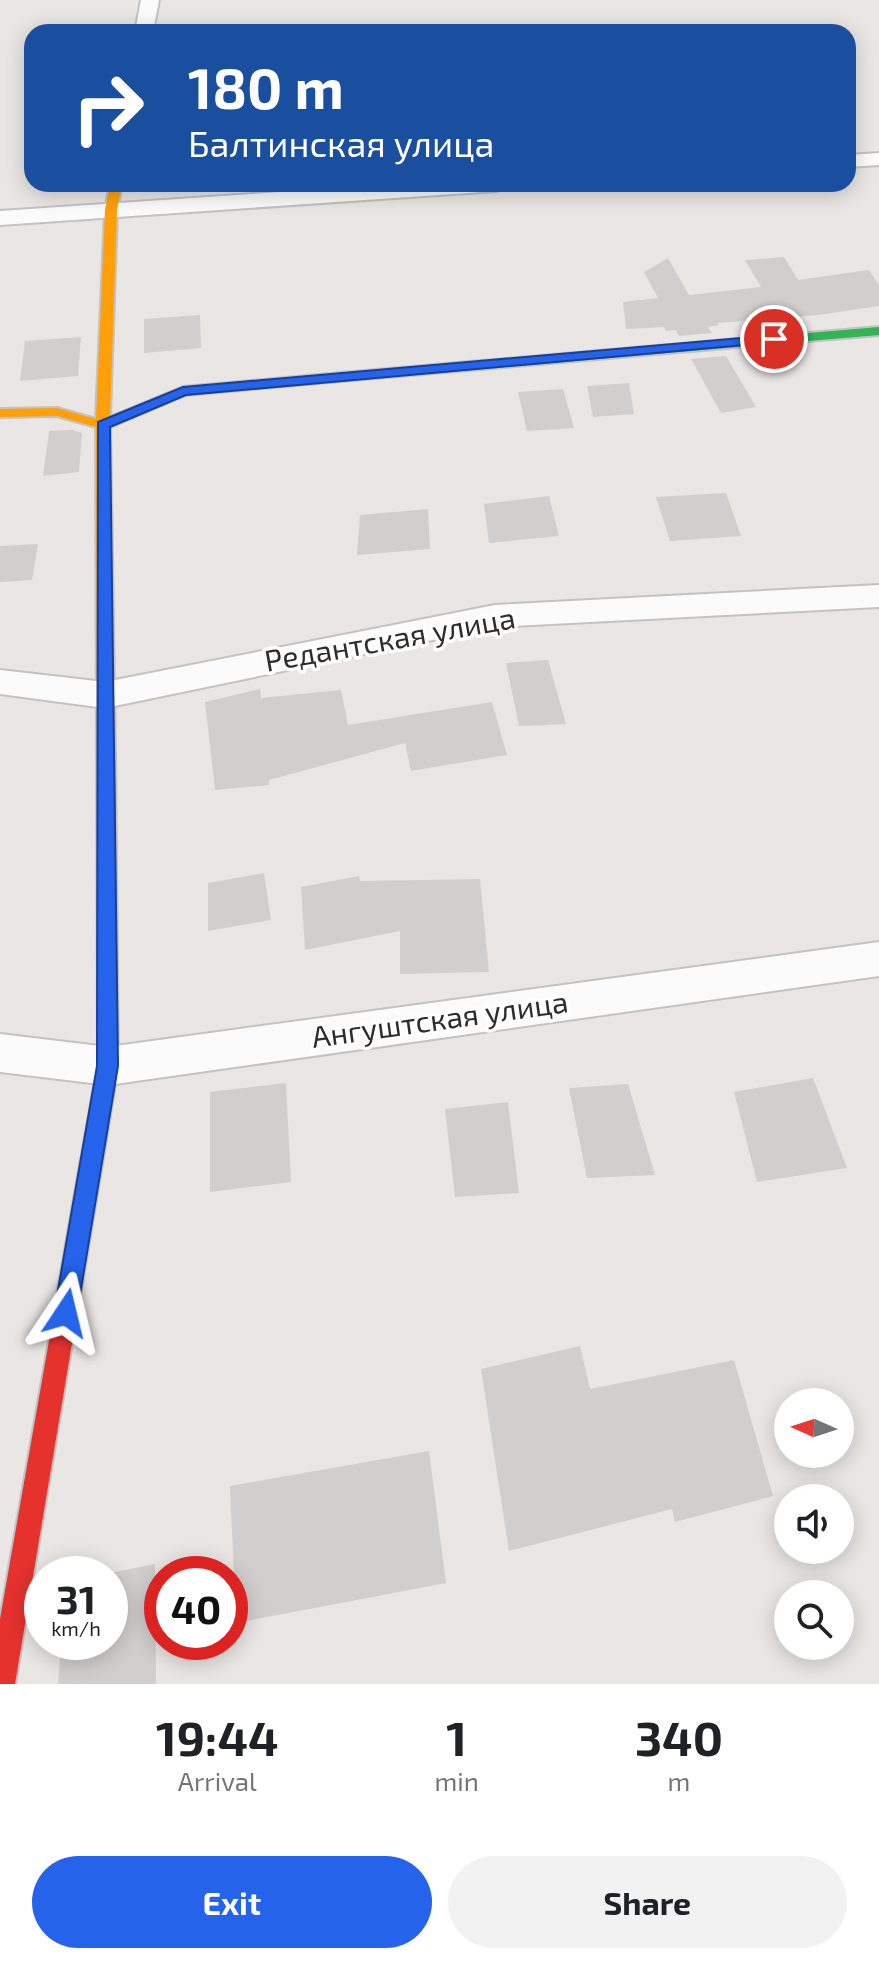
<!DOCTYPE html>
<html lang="en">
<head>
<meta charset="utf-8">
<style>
  :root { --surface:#fff; --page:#f2f2f2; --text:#202124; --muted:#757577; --accent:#2563eb }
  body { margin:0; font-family:"Exo 2",sans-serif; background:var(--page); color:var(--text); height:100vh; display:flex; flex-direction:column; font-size:30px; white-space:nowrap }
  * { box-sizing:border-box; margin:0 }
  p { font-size:26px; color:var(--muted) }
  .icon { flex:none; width:44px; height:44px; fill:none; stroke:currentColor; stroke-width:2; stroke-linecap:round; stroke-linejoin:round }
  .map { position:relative; height:1684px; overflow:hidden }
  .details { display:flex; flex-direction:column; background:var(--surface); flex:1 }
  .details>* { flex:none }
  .guide { position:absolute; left:24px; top:24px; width:832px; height:168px; border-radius:24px; box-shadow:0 4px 20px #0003; background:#1a4fa0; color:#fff; overflow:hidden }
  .needle { width:52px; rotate:273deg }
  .controls { position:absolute; left:774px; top:1388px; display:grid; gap:16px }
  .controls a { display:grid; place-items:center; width:80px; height:80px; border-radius:50%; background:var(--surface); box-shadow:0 4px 20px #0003; font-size:40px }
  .speed { position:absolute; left:24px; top:1556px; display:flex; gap:16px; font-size:40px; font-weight:700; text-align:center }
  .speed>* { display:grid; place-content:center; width:104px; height:104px; border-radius:50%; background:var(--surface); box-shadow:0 4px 20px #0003; line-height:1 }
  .speed small { font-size:20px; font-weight:400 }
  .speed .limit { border:12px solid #d22; background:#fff; color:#111 }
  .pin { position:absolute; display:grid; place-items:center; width:68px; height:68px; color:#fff; margin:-34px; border:4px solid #fff; border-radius:50%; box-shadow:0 2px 8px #0007 }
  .me { position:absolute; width:88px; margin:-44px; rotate:10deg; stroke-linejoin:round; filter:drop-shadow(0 0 6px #0008) }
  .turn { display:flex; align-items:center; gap:28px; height:168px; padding:0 32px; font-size:36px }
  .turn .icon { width:104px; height:104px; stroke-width:2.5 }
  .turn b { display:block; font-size:56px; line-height:68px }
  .eta { display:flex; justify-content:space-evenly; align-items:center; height:136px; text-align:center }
  .eta b { font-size:48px; font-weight:700; line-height:56px }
  .action { display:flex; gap:16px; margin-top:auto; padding:16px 32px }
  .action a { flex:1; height:92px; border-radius:48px; background:var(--accent); color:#fff; font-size:32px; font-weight:700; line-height:92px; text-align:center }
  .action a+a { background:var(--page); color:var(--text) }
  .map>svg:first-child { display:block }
  .building { fill:#d1cfcd }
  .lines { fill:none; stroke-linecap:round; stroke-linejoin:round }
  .street-casing { stroke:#c4c3c4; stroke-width:4 }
  .fast-casing { stroke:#c4c3c4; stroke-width:4 }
  .slow-casing { stroke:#c4c3c4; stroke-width:4 }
  .jam-casing { stroke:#c4c3c4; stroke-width:4 }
  .street { fill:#fcfbfb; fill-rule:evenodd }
  .fast { fill:#30b455; fill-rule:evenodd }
  .slow { fill:#ff9f0a; fill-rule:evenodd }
  .jam { fill:#e5322d; fill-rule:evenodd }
  .route { fill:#2563eb; stroke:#184099; stroke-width:2 }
  .labels { text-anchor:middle; stroke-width:7; stroke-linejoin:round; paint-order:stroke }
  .street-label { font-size:30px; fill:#2d2d2d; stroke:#fff }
</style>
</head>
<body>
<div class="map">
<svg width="879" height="1684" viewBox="0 0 879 1684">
  <rect width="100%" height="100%" fill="#e9e6e4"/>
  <g class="building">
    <path d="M784,257L798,280L869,270L879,285V306L819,315L717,323L719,325L708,327L712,333L679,336L676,330L666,331L664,327L626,329L623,302L658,298L644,272L668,258L689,295L761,287L745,260Z"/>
    <path d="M200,315L201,348L144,353V319Z"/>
    <path d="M81,337L78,376L20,381L25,341Z"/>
    <path d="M726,356L756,407L721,413L691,359Z"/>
    <path d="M629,383L634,414L593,417L587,386Z"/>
    <path d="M563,389L574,428L527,431L518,392Z"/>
    <path d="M72,430L82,433L79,472L43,476L49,431Z"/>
    <path d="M726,493L741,536L670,541L656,497Z"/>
    <path d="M549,496L559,536L489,543L484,504Z"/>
    <path d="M428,509L430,549L357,555L360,515Z"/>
    <path d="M38,544L32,580L0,582V546Z"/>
    <path d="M548,660L566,724L519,726L506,663Z"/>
    <path d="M260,689L261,698L341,690L348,725L492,702L507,755L411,771L405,743L269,780V785L215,790L205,702Z"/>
    <path d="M264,873L271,920L208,931V883Z"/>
    <path d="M359,876L360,881L480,879L489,972L400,974V931L305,950L301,887Z"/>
    <path d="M813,1078L847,1168L757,1182L734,1092Z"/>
    <path d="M286,1083L291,1182L210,1192V1092Z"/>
    <path d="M628,1084L655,1175L587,1178L569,1088Z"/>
    <path d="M508,1102L519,1193L455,1197L445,1109Z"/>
    <path d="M580,1346L590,1389L734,1360L773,1496L675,1522L672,1509L509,1551L481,1369Z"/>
    <path d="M429,1451L446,1583L236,1623L230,1486Z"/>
    <path d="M155,1564L156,1684H58L61,1642H110V1573Z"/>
  </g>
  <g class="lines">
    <g class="street-casing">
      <g id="street">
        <path d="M141,0H159L153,32H135Z"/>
        <path d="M879,153V165L848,167V155Z"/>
        <path d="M400,184H508L497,191L0,225V211Z"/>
        <path d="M879,585V607L495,627L105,708L0,694V670L105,682L495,605Z"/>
        <path d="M879,942V976L108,1085L0,1072V1034L108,1047Z"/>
      </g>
    </g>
    <g class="fast-casing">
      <g id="fast">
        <path d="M879,327V335L329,382L322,378L329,374Z"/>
        <path d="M106,741L115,748L118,1066L100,1176L97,1184L89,1187L81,1184L78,1176L98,1066L97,748Z"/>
      </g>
    </g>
    <g class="slow-casing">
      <path id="slow" d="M110,184H122L117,210L110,417L183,387L329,374L336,378L329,382L185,395L110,427L115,748L106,755L97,748L96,427L57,416L0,417V409L57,408L96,419L105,210Z"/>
    </g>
    <g class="jam-casing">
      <path id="jam" d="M89,1165L97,1168L100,1176L15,1684H0V1619L78,1176L81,1168Z"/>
    </g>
    <use href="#street" class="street"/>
    <use href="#fast" class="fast"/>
    <use href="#slow" class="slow"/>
    <use href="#jam" class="jam"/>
  </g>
  <path class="route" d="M774,335L781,339L779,342L186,395L110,427L118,1066L77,1313L74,1322L66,1325L57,1322L54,1313L97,1066L98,422L183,387Z"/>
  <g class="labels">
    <g class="street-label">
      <text transform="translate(390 640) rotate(-10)" y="10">Редантская улица</text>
      <text transform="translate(440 1020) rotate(-8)" y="10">Ангуштская улица</text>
    </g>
  </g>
</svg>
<div class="controls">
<a><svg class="needle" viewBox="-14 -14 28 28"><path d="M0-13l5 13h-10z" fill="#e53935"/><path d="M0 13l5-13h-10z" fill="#757577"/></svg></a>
<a><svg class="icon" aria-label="sound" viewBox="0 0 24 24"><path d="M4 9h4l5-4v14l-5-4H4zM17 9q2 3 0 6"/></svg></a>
<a><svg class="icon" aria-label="search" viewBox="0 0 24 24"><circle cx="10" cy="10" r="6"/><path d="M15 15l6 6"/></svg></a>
</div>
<div class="speed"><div>31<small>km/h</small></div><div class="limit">40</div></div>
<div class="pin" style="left:774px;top:339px;background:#d93025"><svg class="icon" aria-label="arrive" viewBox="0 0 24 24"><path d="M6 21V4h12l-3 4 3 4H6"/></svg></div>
<svg class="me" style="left:66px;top:1313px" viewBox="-20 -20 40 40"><path d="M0-17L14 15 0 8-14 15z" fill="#2563eb" stroke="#fff" stroke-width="4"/></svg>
<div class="guide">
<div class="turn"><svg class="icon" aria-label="right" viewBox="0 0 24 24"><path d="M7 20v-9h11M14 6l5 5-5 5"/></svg><div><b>180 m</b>Балтинская улица</div></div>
</div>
</div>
<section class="details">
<div class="eta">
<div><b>19:44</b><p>Arrival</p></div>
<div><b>1</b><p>min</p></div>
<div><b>340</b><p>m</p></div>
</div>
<div class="action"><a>Exit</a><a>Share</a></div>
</section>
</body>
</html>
